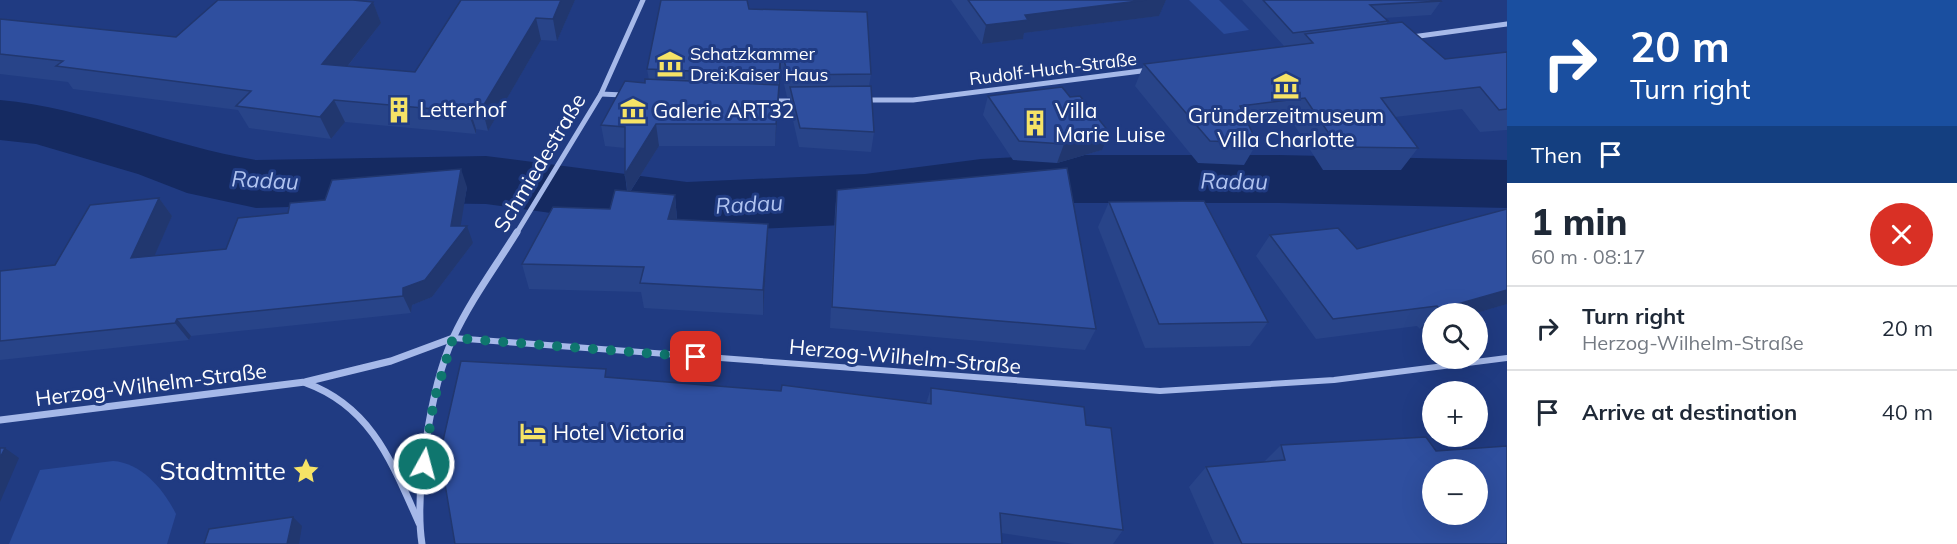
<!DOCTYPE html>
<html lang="en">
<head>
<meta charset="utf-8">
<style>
  :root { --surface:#fff; --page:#f2f2f3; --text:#1f2937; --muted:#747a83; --line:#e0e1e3 }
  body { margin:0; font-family:Mulish,sans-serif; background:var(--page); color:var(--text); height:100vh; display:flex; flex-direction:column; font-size:22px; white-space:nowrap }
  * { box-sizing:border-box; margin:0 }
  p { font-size:20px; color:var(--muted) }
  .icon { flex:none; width:33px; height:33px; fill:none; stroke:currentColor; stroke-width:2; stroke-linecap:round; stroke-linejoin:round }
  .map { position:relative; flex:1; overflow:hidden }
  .details { display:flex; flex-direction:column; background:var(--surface); width:450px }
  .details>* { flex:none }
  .hud { background:#1a4fa0; color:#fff; overflow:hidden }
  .controls { position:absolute; left:1422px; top:303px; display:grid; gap:12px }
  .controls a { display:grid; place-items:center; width:66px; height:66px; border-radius:50%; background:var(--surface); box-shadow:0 6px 24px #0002; font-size:30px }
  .pin { position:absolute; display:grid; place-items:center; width:51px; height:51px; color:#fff; margin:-26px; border-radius:12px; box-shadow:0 3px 9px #0006 }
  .me { position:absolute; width:66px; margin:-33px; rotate:7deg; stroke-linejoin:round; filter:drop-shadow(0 0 4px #0008) }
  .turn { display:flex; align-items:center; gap:21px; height:126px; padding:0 24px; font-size:27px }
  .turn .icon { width:78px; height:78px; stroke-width:2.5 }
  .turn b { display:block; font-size:42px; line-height:51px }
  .then { display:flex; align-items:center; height:57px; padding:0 24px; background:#0003; gap:12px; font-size:22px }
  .round { display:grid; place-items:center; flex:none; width:63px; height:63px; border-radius:32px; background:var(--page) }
  .overview { display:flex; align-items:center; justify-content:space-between; height:102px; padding:0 24px }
  h1 { font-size:36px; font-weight:800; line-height:45px }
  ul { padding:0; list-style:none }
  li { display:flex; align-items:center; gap:18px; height:84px; padding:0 24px; border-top:2px solid var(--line) }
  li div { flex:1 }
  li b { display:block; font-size:22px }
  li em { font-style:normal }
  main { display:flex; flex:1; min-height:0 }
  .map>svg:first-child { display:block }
  .green { fill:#294a9a }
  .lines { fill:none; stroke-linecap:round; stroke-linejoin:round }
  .river { fill:#152a61; fill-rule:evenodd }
  .pedestrian { stroke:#a6b9e9; stroke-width:6 }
  .minor-far1 { stroke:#a6b9e9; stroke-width:5 }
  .minor { stroke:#a6b9e9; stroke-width:7 }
  .wall { fill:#284489 }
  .shaded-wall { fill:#21376f }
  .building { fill:#2f4f9f; stroke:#21376f; stroke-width:1.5; fill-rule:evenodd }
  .route { stroke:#0f766e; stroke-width:10; stroke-dasharray:0 18 }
  .labels { text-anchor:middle; stroke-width:6; stroke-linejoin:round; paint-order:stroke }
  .far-poi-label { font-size:18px; fill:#fff; stroke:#203b82; text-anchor:start }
  .far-street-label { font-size:18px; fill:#fff; stroke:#203b82 }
  .poi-label { font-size:21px; fill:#fff; stroke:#203b82; text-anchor:start }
  .street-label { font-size:21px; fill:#fff; stroke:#203b82 }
  .water-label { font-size:22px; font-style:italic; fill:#b1c4f0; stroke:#203b82 }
  .near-poi-label { font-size:26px; fill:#fff; stroke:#203b82; text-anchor:end }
</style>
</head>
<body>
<main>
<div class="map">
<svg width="1507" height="544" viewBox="0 0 1507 544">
  <rect width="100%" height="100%" fill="#203b82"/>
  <g class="green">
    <path d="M1189,0H1219L1249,30L1224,34Z"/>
    <path d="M113,461C142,463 164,490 176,514L167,544H9L40,470Z"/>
  </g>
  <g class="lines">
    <path class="river" d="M0,100C88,108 169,146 256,160L486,156L687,182L865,174L981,159L1059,155H1279L1507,160V208L1279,203H1059L981,207L865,224L687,232L486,204L417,203L256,208L187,193L138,174L36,144L0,140Z"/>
    <path class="pedestrian" d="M453,338L1160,391L1334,380L1507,358"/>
    <g class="minor-far1">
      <path d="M1412,37L1507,24"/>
      <path d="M601,94L623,95"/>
      <path d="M864,100H913L1149,70"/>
      <path d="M771,101H797"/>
      <path d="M516,234L601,94L643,0"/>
    </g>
    <g class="minor">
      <path d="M306,383C372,407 392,463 419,523"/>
      <path d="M0,420L305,382L391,361L453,338"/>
      <path d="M422,544C414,492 431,386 453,338C470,301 496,266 517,232"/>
    </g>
  </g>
  <g class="wall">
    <path d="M575,0L557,41L541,40L488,131L476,129V134L345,122L331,139L249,128L238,110L73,89L68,82L0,74V19L176,37L373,2L381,23L348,66L415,72Z"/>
    <path d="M951,0H1166L1159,16L1024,33L1023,39L982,44Z"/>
    <path d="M1242,0H1440L1441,1L1431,15L1384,18L1388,21L1386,24L1445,59L1507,52V130L1480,132L1462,109L1395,117L1418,148L1401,170H1323L1291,120L1249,126L1257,143L1244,165L1198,163L1135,86L1144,64L1284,46Z"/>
    <path d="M749,9L871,74L869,86L874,132L871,152L799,147L790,107V97H787L781,71L775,146H659L630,192L675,195L677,219L767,249L763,315L644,308L641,292L529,289L522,264L610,209L627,191L625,174V148L605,146L601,125L649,80L647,69Z"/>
    <path d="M988,96L1102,150L1057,163L1013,160L983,115Z"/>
    <path d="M467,187L460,226L473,243L432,297L412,305L411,313L191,336L189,340L0,360V271L55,265L159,198L172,216L154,256L226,249Z"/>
    <path d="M837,190L1096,329L1085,350L830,328L835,212Z"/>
    <path d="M1109,202L1268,322L1250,346L1145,348L1098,227Z"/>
    <path d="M1507,209V304L1473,314H1432V325L1420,329L1417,326L1316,339L1256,256L1270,235L1357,249Z"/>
    <path d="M608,377L926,404L931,388L1086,425L1123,530L1113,544H1074L1001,533Z"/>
    <path d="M1281,445L1436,451L1507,544H1214L1189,487L1206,467L1264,462Z"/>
  </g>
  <g class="shaded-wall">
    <path d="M561,0H575L557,41L553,19Z"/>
    <path d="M1146,0H1166L1159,16L1024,33L1023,39L982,44L986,25L1025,15Z"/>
    <path d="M373,2L381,23L332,86L322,64Z"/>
    <path d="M536,18L541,40L488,131L482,108Z"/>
    <path d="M781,49V71L779,97V75Z"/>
    <path d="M779,85L778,107L775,146L776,124Z"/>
    <path d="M334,100L345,122L331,139L320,117Z"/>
    <path d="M469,107L476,129V134L468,112Z"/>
    <path d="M656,124L659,146L628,195L625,174Z"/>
    <path d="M1109,132L1102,150L1057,163L1064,144Z"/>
    <path d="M461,169L467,187L459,236L467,226L473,243L432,297L412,305L411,313L403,296V288Z"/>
    <path d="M675,195L677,220L668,219Z"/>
    <path d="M159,198L172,216L146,275L131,258Z"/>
    <path d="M768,224L767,249L763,315V290Z"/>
    <path d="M1507,290V304L1473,314H1435L1440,309Z"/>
    <path d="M1432,316V325L1420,329Z"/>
    <path d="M177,319L191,336L189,340L175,323Z"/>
    <path d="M5,448L19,458L0,502V458Z"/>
    <path d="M293,517L302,526L299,544H287Z"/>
  </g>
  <g class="building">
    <path d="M218,0H353L373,2L322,64L415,72L461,0H561L553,19L536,18L482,108L469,107L468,112L334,100L320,117L236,106L251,91L56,66L63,61L0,54V19L176,37Z"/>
    <path d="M661,0H747L749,9L867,12L871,74L788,75L781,49L779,75L647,69Z"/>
    <path d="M968,0H1146L1025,15L1028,20L986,25Z"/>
    <path d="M1263,0H1440L1441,1L1370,5L1388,21L1293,33Z"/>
    <path d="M1402,22L1445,59L1507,52V109L1499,110L1480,87L1381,98L1418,148L1338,147L1305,98L1240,106L1257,143L1210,141L1144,64L1313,43L1305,34Z"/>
    <path d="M645,79L779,85L776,124H656L625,174V127L601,125L625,81L645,83Z"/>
    <path d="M871,86L874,132L800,128L790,87Z"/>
    <path d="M1062,87L1070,97L1080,96L1109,132L1064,144L1019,141L988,96Z"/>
    <path d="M1067,168L1096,329L832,307L837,190Z"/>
    <path d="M461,169L451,226H467L425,280L403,288V296L177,319L175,323L0,341V271L55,265L90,205L159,198L131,258L226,249L238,218L288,213L290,203L325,200L332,180Z"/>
    <path d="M615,190L675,195L668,219L768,224L763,290L640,283L644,267L522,264L553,207L610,209Z"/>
    <path d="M1204,201L1268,322L1159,324L1109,202Z"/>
    <path d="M1507,209V290L1440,309L1437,306L1333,319L1270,235L1338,228L1357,249Z"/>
    <path d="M461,361L606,369L605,377L781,391L782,385L931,404V388L1084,407L1086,425L1111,428L1123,530L1000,513L1002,544H455L440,454Z"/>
    <path d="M1426,437L1436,451L1507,446V544H1242L1206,467L1285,460L1281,445ZM1432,470H1478V514H1432Z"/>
    <path d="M0,448H5L0,458Z"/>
    <path d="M293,517L287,544H204L209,529Z"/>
  </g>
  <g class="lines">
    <path class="route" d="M424,464L434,400L453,338L696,357"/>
  </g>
  <defs>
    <g id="museum-bare" transform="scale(2.07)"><path d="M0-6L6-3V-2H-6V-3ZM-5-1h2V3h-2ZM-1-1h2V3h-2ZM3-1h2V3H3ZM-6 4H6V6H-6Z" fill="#f6e366" stroke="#203b82" stroke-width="2.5" paint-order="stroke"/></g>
    <g id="building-bare" transform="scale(2.07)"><path d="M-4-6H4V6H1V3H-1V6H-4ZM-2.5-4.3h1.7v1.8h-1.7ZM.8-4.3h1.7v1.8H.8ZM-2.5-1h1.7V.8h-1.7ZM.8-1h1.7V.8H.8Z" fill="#f6e366" stroke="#203b82" stroke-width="2.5" paint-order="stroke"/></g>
    <g id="hotel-bare" transform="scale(2.07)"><path d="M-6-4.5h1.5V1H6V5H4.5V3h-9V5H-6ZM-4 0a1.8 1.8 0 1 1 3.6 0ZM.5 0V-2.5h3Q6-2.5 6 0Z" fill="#f6e366" stroke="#203b82" stroke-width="2.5" paint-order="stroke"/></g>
    <g id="sight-bare" transform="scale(2.07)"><path d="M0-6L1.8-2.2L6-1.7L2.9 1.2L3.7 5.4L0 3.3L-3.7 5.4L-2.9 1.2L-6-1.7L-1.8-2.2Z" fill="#f6e366" stroke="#203b82" stroke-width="2.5" paint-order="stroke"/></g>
  </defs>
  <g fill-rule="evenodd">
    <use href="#museum-bare" x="670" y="64"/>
    <use href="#museum-bare" x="1286" y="86"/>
    <use href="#building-bare" x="399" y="110"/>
    <use href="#museum-bare" x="633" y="111"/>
    <use href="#building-bare" x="1035" y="123"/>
    <use href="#hotel-bare" x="533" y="433"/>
    <use href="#sight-bare" x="306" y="471"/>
  </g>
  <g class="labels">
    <g class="far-poi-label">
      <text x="690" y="60">Schatzkammer<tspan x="690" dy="21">Drei:Kaiser Haus</tspan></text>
    </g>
    <g class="far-street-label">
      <text transform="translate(1053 69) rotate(-7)" y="6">Rudolf-Huch-Straße</text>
    </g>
    <g class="poi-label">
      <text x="419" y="117">Letterhof</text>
      <text x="653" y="118">Galerie ART32</text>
      <text x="1055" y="118">Villa<tspan x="1055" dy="24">Marie Luise</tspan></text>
      <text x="1286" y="123" text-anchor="middle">Gründerzeitmuseum<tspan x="1286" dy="24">Villa Charlotte</tspan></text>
      <text x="553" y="440">Hotel Victoria</text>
    </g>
    <g class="street-label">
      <text transform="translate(540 163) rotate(-59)" y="7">Schmiedestraße</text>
      <text transform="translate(905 357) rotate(5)" y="7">Herzog-Wilhelm-Straße</text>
      <text transform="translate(151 385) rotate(-7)" y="7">Herzog-Wilhelm-Straße</text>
    </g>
    <g class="water-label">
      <text transform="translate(265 180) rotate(3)" y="8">Radau</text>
      <text transform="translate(1234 181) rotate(1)" y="8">Radau</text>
      <text transform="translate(749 204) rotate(-3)" y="8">Radau</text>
    </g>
    <g class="near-poi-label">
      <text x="286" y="480">Stadtmitte</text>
    </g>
  </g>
</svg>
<div class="controls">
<a><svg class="icon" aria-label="search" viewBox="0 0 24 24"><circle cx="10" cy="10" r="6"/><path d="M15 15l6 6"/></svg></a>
<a>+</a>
<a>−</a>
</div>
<div class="pin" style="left:696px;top:357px;background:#d93025"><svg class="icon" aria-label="arrive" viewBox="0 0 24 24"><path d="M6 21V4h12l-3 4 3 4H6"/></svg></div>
<svg class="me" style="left:424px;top:464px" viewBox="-20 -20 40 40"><circle r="17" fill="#0f766e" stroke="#fff" stroke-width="3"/><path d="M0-11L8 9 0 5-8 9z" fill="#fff"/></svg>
</div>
<section class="details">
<div class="hud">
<div class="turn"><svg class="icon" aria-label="right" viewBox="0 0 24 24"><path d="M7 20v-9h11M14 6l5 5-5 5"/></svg><div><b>20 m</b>Turn right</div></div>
<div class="then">Then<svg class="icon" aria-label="arrive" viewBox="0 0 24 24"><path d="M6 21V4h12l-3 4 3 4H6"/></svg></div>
</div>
<div class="overview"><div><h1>1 min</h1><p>60 m · 08:17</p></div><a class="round" style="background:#d93025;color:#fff"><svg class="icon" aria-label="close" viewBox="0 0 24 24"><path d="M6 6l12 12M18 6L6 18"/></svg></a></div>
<ul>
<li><svg class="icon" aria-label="right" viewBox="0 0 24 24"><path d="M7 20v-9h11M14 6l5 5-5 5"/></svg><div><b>Turn right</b><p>Herzog-Wilhelm-Straße</p></div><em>20 m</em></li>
<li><svg class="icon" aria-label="arrive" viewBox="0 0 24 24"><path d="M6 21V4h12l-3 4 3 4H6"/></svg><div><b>Arrive at destination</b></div><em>40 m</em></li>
</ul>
</section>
</main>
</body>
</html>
